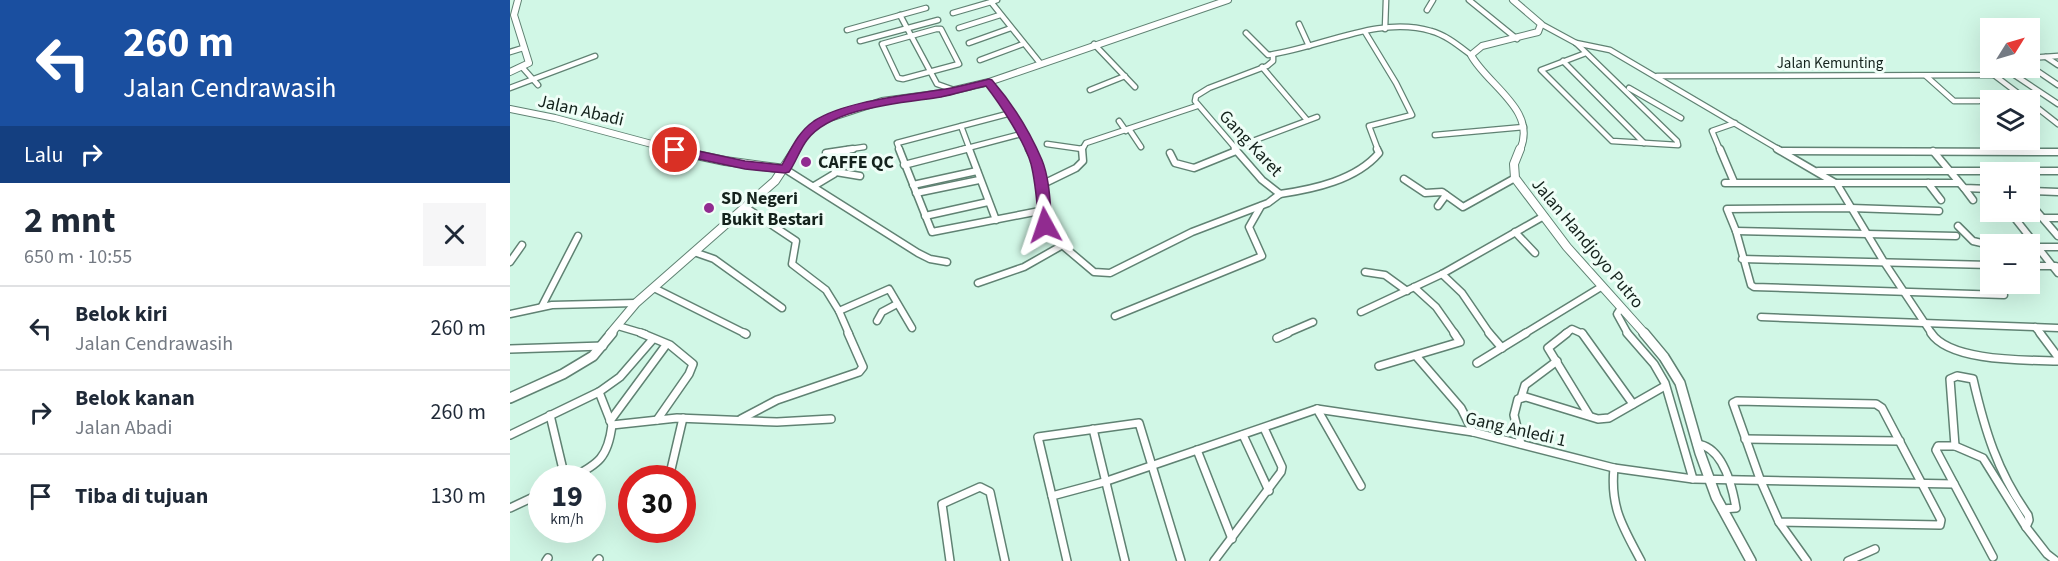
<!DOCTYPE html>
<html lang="id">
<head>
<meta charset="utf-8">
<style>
  :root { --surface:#fff; --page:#f6f6f7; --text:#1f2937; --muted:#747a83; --line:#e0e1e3 }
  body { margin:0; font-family:"Source Sans 3",sans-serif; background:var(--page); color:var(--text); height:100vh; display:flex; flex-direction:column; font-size:22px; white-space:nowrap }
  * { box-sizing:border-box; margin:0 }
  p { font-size:20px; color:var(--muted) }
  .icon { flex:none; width:33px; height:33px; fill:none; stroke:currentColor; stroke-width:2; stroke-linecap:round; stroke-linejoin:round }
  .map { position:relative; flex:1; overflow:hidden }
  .drawer { display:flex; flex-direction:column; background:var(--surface); width:510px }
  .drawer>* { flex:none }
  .hud { background:#1a4fa0; color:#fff; overflow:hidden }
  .needle { width:39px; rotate:53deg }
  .buttons { position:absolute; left:1470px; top:18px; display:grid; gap:12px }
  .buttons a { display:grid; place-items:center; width:60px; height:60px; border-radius:0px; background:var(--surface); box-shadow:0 6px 24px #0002; font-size:30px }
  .speed { position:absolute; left:18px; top:465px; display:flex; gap:12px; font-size:30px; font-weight:700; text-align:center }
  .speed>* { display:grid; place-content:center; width:78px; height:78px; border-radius:50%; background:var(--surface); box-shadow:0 6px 24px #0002; line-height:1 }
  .speed small { font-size:15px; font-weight:400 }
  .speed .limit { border:9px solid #d22; background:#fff; color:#111 }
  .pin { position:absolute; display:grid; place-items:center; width:51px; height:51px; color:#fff; margin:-26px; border:3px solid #fff; border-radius:50%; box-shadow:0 2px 6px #0007 }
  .me { position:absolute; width:66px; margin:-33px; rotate:355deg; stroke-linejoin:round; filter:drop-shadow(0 0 4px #0008) }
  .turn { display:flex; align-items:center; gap:21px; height:126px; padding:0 24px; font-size:27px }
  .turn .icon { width:78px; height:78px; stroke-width:2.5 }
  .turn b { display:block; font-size:42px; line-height:51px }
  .then { display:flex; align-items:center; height:57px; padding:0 24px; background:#0003; gap:12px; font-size:22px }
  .round { display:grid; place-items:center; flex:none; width:63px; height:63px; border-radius:0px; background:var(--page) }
  .summary { display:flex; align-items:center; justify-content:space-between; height:102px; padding:0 24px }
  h1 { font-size:36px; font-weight:700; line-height:45px }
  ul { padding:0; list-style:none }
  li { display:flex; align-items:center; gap:18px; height:84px; padding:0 24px; border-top:2px solid var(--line) }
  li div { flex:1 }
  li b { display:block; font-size:22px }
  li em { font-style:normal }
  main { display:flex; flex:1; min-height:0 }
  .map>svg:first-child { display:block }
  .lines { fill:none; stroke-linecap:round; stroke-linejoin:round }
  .minor-far2-casing { stroke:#608273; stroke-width:7 }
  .minor-far1-casing { stroke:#608273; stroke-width:9 }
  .minor-casing { stroke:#608273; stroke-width:10 }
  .tertiary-far2-casing { stroke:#608273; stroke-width:8 }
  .tertiary-far1-casing { stroke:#608273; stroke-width:10 }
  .tertiary-casing { stroke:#608273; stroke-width:12 }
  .minor-far2 { stroke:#fff; stroke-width:4.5 }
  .minor-far1 { stroke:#fff; stroke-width:6 }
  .minor { stroke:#fff; stroke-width:7 }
  .tertiary-far2 { stroke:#fff; stroke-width:6 }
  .tertiary-far1 { stroke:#fff; stroke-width:8 }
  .tertiary { stroke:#fff; stroke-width:9 }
  .route { fill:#912b90; stroke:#5e1c5e; stroke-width:1.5 }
  .poi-dot { fill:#912b90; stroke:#effef7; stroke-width:2 }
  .labels { text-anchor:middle; stroke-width:6; stroke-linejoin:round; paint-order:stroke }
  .far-street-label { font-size:15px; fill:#14221c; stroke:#effef7 }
  .street-label { font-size:18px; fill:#14221c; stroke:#effef7 }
  .poi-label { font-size:18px; font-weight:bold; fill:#14221c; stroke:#effef7; text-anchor:start }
</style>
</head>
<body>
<main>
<section class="drawer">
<div class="hud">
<div class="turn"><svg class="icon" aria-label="left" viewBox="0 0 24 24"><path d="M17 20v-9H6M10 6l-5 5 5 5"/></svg><div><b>260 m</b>Jalan Cendrawasih</div></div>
<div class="then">Lalu<svg class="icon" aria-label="right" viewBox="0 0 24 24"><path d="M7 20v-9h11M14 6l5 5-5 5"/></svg></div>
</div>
<div class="summary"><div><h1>2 mnt</h1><p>650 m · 10:55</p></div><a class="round"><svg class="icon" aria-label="close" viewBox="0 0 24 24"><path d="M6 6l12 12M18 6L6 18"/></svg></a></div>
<ul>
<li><svg class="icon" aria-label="left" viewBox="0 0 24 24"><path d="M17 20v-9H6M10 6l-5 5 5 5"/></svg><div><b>Belok kiri</b><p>Jalan Cendrawasih</p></div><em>260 m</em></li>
<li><svg class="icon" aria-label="right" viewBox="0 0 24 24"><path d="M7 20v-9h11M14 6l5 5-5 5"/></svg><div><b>Belok kanan</b><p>Jalan Abadi</p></div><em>260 m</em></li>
<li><svg class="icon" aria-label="arrive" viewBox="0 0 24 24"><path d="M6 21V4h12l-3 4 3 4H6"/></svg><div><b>Tiba di tujuan</b></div><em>130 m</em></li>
</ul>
</section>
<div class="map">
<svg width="1548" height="561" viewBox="0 0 1548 561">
  <rect width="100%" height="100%" fill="#d1f7e6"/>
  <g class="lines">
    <g class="minor-far2-casing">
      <g id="minor-far2">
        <path d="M487,0L481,2L530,63"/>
        <path d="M959,0L1007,39"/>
        <path d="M917,10L923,0"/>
        <path d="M443,13L481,2"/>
        <path d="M390,15L427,84L444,90"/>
        <path d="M789,24L799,46"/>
        <path d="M1031,24L1066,43L1167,141L1168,145L1102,141L1031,70L1076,53"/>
        <path d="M449,28L490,15"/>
        <path d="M426,29H431L449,64L393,79L388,78L372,44Z"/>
        <path d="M875,29L876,0"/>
        <path d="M337,30L416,8"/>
        <path d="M855,32L886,83L902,115L859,126L868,150"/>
        <path d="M736,33L758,55C811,48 868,15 921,31C936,35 949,46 961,55"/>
        <path d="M350,41L428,20"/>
        <path d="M459,43L501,28"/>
        <path d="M1066,43L1100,50L1270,150"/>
        <path d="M584,44L625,87"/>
        <path d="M0,52L13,48"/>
        <path d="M1536,57L1548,65"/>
        <path d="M1520,58L1548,56"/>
        <path d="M470,60L513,44"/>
        <path d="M1053,61L1134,143"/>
        <path d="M1520,66L1548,85"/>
        <path d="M12,67L28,85"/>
        <path d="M752,67L797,120"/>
        <path d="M1494,68L1548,104"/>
        <path d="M1484,75L1517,100"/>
        <path d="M1147,76L1484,75L1491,73L1488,68"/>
        <path d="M1416,76L1444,101H1469"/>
        <path d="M479,82L493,100L520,150"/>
        <path d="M0,88L85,56"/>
        <path d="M1119,88L1171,118"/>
        <path d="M580,90L615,76"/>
        <path d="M1520,102L1548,124"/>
        <path d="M609,121L616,131"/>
        <path d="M451,126L460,150"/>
        <path d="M619,129L631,147"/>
        <path d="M925,135L1014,127"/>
        <path d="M537,144L572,149"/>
        <path d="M724,148L807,117"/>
        <path d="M334,150L354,147"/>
        <path d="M390,150L387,143L501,113"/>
        <path d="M450,150L511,134"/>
        <path d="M572,150L576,143L687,106"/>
        <path d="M727,150L685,101L686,96L699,88L757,66L763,61V55"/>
        <path d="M1210,150L1202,131L1225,123"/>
      </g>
    </g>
    <g class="minor-far1-casing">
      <g id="minor-far1">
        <path d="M389,149L422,232L535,210"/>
        <path d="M459,149L486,220"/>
        <path d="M519,149L526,161L531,185L535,225L539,234L584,272L600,273L682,232L758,203L770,194"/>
        <path d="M725,149L752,180L770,194C804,189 846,180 869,153L867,149"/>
        <path d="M1210,149L1224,182"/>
        <path d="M1267,149L1327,184L1374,262L1422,334"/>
        <path d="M1273,151L1548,152"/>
        <path d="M1423,151L1454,188L1480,189"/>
        <path d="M316,153L343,149"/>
        <path d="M660,153L665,163L684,168L726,151"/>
        <path d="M394,165L456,149"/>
        <path d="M275,169L408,253L420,259L437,262"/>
        <path d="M1308,171H1548"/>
        <path d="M326,172L350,176"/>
        <path d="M894,179L915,193L932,192L953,207L1005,178"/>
        <path d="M1215,183H1449"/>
        <path d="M1418,183L1431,200"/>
        <path d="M403,185L467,171"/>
        <path d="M531,185L566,168L573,161L572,149"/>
        <path d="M304,186L324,174L331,157L338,150"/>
        <path d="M1454,188L1463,200"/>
        <path d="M1520,191L1548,192"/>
        <path d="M406,193L469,180"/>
        <path d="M928,206L936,195"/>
        <path d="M235,207L286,241L282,264L316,290L329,311L339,334"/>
        <path d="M1523,207L1548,236"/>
        <path d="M1429,211L1341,208L1217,209L1226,231L1241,285L1244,287L1494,295"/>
        <path d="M1500,212L1548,273"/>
        <path d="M415,216L478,202"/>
        <path d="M1533,218H1548"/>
        <path d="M1448,226L1463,241L1480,245"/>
        <path d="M1226,231L1446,236"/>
        <path d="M1005,232L1025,253"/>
        <path d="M1528,247H1548"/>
        <path d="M184,252L204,259L272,308"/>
        <path d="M1232,259L1480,265"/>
        <path d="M0,262L12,245"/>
        <path d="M1520,266H1546"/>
        <path d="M855,272L875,275L897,291"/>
        <path d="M932,274L952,293L980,334"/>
        <path d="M468,283L514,267L551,246"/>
        <path d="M904,287L926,307L945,334"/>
        <path d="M144,288L236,334"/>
        <path d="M32,306L68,236"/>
        <path d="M1111,308L1107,314L1118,334"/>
        <path d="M329,311L379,289L402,328"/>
        <path d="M851,312L932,274L1034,216"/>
        <path d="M0,314L42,305L126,303"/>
        <path d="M605,316L752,256L739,227L751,206"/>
        <path d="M1251,317L1548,328"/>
        <path d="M367,321L372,312L387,304"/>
        <path d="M108,326L135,334"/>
        <path d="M1525,327L1531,334"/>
        <path d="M775,334L803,322"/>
        <path d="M1014,334L1091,287"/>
        <path d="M1055,334L1062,329L1073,334"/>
      </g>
    </g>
    <g class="minor-casing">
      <g id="minor">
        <path d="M131,333L160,345L183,364L179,374L147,420"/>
        <path d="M234,333L236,334"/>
        <path d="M979,333L992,348"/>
        <path d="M1057,333L1038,348L1079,415"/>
        <path d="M1072,333L1123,404"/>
        <path d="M1117,333L1144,364L1155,383L1183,479"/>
        <path d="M1421,333C1440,362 1517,360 1548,361"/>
        <path d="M1530,333L1548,357"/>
        <path d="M767,338L778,333"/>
        <path d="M0,349L93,346"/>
        <path d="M907,357L951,408L963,432"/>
        <path d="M967,363L1016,333"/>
        <path d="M869,366L950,342L944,333"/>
        <path d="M89,392L102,425L167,418L267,422L321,419"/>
        <path d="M1011,398L1015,385L1047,361"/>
        <path d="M1227,401L1366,404L1372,408L1431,520L1430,525L1269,522L1250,479L1223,403Z"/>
        <path d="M807,409L851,486"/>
        <path d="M40,415L55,478"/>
        <path d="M231,419L267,400L349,372L353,367L338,333"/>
        <path d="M100,421L156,345"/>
        <path d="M583,429L615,561"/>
        <path d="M0,435L89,392L110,377L143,339"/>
        <path d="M733,435L759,491"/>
        <path d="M1235,439L1390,441"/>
        <path d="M1011,444L1004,415L1008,399L1016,397L1088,419L1099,418L1155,386"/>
        <path d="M1187,444C1213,447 1222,485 1226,508L1212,509"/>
        <path d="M1445,446L1473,458L1516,527L1537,554L1546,561"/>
        <path d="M687,450L722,539"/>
        <path d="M1104,468C1100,508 1113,527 1131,561"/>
        <path d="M61,478C89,464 98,457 102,425"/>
        <path d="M159,478L173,418"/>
        <path d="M542,496L528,437L629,423L671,561"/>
        <path d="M0,508L32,493"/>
        <path d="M1269,522L1297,561"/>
        <path d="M1483,557L1426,450L1428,446H1445L1440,379L1447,376L1463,379C1475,431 1487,471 1518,515L1519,520L1516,527"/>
        <path d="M36,561L38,558"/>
        <path d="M87,561L89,559"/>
        <path d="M440,561L432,504L470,487L480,492L495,561"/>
        <path d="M557,561L542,496L594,482L807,409L963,432L1104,468L1183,479L1444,484"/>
        <path d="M704,561L771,472L772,467L754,428"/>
        <path d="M1338,561L1365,549"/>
      </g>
    </g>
    <g class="tertiary-far2-casing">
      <g id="tertiary-far2">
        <path d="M1003,0L1031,24L1028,32L972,46L961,55C977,85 1028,110 1010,150"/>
        <path d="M0,72L19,63L4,15L8,0"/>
        <path d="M0,109L45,118L164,150"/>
        <path d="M286,150L293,137L308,124L320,118L372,101L432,93L479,82L718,0"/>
      </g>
    </g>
    <g class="tertiary-far1-casing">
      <g id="tertiary-far1">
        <path d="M158,149L215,161L275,169"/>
        <path d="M1010,149L1004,164L1005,178L1057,247L1135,334"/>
        <path d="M100,334L126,303L265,181L286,149"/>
      </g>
    </g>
    <g class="tertiary-casing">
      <g id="tertiary">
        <path d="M1134,333L1154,357L1170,383L1190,453L1206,497L1241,561"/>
        <path d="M0,398L53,374L83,356L102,333"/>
      </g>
    </g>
    <use href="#minor-far2" class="minor-far2"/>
    <use href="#minor-far1" class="minor-far1"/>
    <use href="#minor" class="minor"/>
    <use href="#tertiary-far2" class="tertiary-far2"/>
    <use href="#tertiary-far1" class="tertiary-far1"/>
    <use href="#tertiary" class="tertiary"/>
  </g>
  <path class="route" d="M479,79L482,80C502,103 520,132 532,160C540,180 540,204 542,225L540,228H531L529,225C527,205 526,184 521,164C515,142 490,104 476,86C461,89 446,94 431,97C393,103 322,107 297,140C290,149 286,162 279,172L275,173L235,169L165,154L160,150L165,146L235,161L272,165C281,149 288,132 304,121C335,101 393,96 429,90C446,88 462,83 479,79Z"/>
  <g class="poi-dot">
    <circle cx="296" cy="162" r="6"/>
    <circle cx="199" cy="208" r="6"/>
  </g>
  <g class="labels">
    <g class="far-street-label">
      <text x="1320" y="68">Jalan Kemunting</text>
    </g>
    <g class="street-label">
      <text transform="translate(71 110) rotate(13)" y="6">Jalan Abadi</text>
      <text transform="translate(741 143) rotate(47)" y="6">Gang Karet</text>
      <text transform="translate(1078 243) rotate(50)" y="6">Jalan Handjoyo Putro</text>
      <text transform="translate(1006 429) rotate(13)" y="6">Gang Anledi 1</text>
    </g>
    <g class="poi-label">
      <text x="308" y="168">CAFFE QC</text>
      <text x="211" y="204">SD Negeri<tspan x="211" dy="21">Bukit Bestari</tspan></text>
    </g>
  </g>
</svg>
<div class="buttons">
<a><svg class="needle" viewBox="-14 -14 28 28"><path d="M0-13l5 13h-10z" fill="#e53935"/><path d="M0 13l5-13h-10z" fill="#747a83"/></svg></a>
<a><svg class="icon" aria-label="layers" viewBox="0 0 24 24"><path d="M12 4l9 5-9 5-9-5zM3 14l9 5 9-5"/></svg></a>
<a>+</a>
<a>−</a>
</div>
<div class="speed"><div>19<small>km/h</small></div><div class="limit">30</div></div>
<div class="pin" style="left:165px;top:150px;background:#d93025"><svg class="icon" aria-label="arrive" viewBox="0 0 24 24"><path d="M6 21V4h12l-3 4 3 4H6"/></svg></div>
<svg class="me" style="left:535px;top:225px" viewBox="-20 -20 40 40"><path d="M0-17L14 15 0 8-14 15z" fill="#912b90" stroke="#fff" stroke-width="4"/></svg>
</div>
</main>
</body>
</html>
